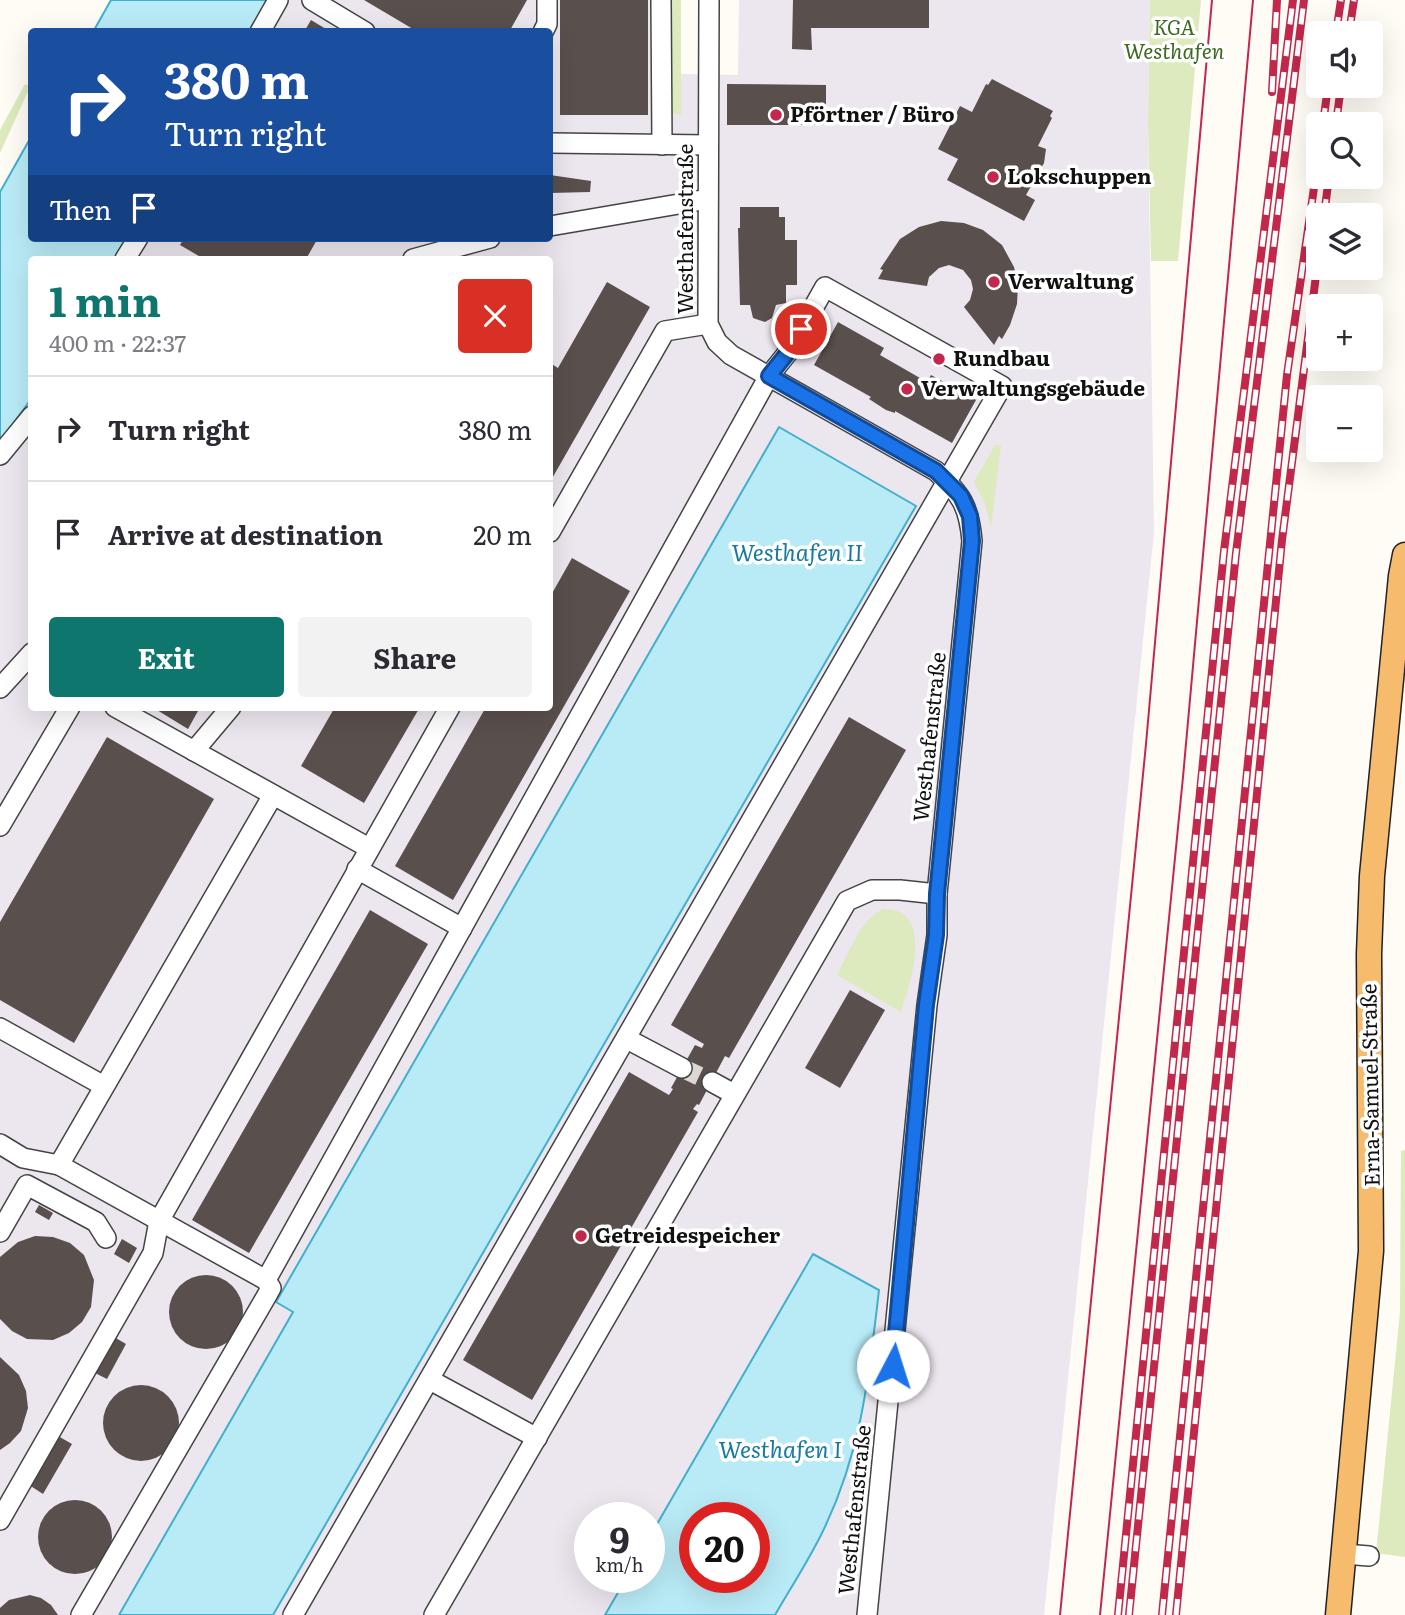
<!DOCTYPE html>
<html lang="en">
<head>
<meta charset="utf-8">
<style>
  :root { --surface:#fff; --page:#f2f2f3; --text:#2b2b33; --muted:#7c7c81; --line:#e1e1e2; --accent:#0f766e }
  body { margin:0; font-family:Literata,serif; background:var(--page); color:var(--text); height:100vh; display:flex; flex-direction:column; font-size:26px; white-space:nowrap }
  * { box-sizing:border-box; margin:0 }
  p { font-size:23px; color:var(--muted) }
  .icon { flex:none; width:38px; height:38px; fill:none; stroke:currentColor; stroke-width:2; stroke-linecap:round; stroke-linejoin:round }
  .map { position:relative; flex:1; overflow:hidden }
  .panel { position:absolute; left:28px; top:256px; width:525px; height:455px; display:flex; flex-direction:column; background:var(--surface); border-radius:7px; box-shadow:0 7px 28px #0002 }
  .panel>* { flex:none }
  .banner { position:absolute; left:28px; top:28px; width:525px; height:214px; border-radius:7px; box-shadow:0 7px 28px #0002; background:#1a4fa0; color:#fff; overflow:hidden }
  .fabs { position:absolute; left:1306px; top:21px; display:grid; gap:14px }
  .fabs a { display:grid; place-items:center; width:77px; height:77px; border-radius:7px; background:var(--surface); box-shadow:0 7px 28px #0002; font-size:35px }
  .speed { position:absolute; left:574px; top:1502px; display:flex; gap:14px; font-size:35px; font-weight:700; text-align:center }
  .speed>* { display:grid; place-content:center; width:91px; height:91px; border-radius:50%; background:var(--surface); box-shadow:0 7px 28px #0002; line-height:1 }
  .speed small { font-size:18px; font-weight:400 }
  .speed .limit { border:10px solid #d22; background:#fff; color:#111 }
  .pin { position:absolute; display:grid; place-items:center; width:60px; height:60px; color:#fff; margin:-30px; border:4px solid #fff; border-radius:50%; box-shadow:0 2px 7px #0007 }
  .me { position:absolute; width:77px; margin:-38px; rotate:5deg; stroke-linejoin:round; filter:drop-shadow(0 0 5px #0008) }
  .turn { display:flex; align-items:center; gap:24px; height:147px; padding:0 21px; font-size:32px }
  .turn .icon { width:91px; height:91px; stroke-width:2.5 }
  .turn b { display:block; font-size:49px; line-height:60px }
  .then { display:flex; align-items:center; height:66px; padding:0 21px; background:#0003; gap:14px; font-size:26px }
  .round { display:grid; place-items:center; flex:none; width:74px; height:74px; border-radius:7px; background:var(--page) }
  .summary { display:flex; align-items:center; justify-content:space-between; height:119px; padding:0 21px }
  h1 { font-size:42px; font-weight:700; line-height:52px; color:var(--accent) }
  .button { display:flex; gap:14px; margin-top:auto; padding:14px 21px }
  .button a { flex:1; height:80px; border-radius:7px; background:var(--accent); color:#fff; font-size:28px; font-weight:700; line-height:80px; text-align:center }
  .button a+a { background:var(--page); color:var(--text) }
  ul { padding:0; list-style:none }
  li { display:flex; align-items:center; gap:21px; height:105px; padding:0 21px; border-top:2px solid var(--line) }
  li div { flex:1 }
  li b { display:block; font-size:26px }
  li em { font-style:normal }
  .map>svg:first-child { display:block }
  .industrial { fill:#ece6ef; fill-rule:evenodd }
  .green { fill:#ddeabd }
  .water { fill:#b9ebf6; stroke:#41afcd; stroke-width:2; fill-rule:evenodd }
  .building { fill:#594f4d }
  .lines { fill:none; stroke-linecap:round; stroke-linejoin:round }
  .minor-tunnel { stroke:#dbd8d3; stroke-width:19; stroke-dasharray:19 10; stroke-linecap:butt }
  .minor-casing { stroke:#444; stroke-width:22 }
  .major-casing { stroke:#222; stroke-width:27 }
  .minor { stroke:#fff; stroke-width:19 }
  .major { stroke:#f7bb6d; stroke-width:24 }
  .tram { stroke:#c1284c; stroke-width:2 }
  .rail-casing { stroke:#c1284c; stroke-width:8 }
  .rail { stroke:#fff; stroke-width:5; stroke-dasharray:16; stroke-linecap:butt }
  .route-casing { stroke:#114b97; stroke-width:18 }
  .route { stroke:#1a73e8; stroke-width:12 }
  .poi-dot { fill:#c1284c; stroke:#fff; stroke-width:2.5 }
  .labels { text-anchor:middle; stroke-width:7; stroke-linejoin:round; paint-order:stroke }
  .park-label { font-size:21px; font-style:italic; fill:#3d6920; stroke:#fff }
  .poi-label { font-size:21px; font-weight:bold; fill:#111; stroke:#fff; text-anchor:start }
  .street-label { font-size:21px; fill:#111; stroke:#fff }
  .water-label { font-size:23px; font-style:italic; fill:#197b9c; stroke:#fff }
</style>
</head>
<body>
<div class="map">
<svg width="1405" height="1615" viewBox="0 0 1405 1615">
  <rect width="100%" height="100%" fill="#fffbf5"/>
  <path class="industrial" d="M268,0H681V74L738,75L739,0H1150L1148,122L1154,532L1044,1615H0V442L31,399L32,707H550V259H116L129,238H550V32L249,31ZM590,1517H649V1577H590ZM695,1517H754V1577H695Z"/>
  <g class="green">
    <path d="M668,0H681V115L667,111Z"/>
    <path d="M1150,0H1201L1178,261H1151L1148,122Z"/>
    <path d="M25,84L30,87L0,153V130Z"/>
    <path d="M995,445H1001L991,528L985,503L974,482Z"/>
    <path d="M883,909C935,908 911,983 901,1012L837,975C849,954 860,919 883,909Z"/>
    <path d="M1405,1150V1557L1376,1553L1400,1312L1401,1151Z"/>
  </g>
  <g class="water">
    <path d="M111,0H268L249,31L93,32Z"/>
    <path d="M31,137L32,238H129L116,259H32L31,399L0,442V192Z"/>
    <path d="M779,427L916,506L273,1615H119L293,1312L276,1302Z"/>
    <path d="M813,1254L879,1290C869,1377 861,1455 821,1535C807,1563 790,1589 775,1615H605L627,1577H649V1538ZM695,1517H754V1577H695Z"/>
  </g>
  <g class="building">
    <path d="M364,0H527L509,32H418Z"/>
    <rect x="560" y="0" width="88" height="115"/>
    <path d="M793,0H929V28H811L812,50L792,49Z"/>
    <path d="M311,20L331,32H304Z"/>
    <path d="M992,79L1053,111L1050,116L1052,118L1038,146L1046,149L1044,163L1026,195L1035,200L1024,221L947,180L958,159L938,149L960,106L972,112L986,84L988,85Z"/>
    <path d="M727,84L826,85V125H727Z"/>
    <path d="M550,175L591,181L590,192L550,193Z"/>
    <path d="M740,207H779V217H785V240H797V285H786V303L776,305L772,318L765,322L753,318L750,305H740L738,228H740Z"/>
    <path d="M941,221L964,223L983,230L1002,245L1014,267L1018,285L1017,304L1010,325L1002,339L999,336L994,345L964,307L970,300L973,289L971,280L963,270L949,265L939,268L929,277L927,286L878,279L883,270L880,269L900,239L919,227Z"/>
    <path d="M184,238H318L306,259H204L180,245Z"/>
    <path d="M607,282L650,307L550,482V363L558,368Z"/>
    <path d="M838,322L884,348L880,355L927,382L931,375L976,400L952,443L895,411V413L886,410L869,399L871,397L814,365Z"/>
    <path d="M572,558L630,591L453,900L395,866L486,707H550V597Z"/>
    <path d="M152,707H205L198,711L188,729Z"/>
    <path d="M335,707H420L364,803L301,766Z"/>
    <path d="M849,717L906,750L729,1058L725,1056L699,1105L697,1104L693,1109L698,1112L532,1400L463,1360L629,1072L669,1095L673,1089L671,1088L695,1045L702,1048L704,1044L671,1025Z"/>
    <path d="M107,737L214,799L74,1043L0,1000V922Z"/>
    <path d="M370,910L428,944L249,1253L192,1220Z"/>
    <path d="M850,990L885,1010L840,1088L805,1068Z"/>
    <path d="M39,1205L53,1213L49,1220L35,1212Z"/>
    <path d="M35,1236L53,1237L70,1243L84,1255L94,1280L91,1307L82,1322L69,1333L53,1340L27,1339L12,1331L0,1319V1257L18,1242Z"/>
    <path d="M122,1239L137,1248L129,1263L114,1254Z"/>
    <circle cx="206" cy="1312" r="37"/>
    <path d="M109,1334L126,1344L107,1379L89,1370Z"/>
    <path d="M0,1357L19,1375L26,1391L28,1408L21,1431L10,1443L0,1450Z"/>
    <circle cx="141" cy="1423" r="38"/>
    <path d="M51,1432L72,1444L43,1494L23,1481Z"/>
    <circle cx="75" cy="1537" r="37"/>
    <path d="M30,1595L41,1598L51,1605L58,1615H0V1608L9,1600Z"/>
  </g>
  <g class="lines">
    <path class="minor-tunnel" d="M682,1068L712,1082"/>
    <g class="minor-casing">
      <g id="minor">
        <path d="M312,0L365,32"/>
        <path d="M661,0L662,145"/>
        <path d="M709,0L708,324L717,342L731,355L936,471C961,494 969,506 972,541L937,894V935L927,1005L867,1615"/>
        <path d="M260,32L278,0"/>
        <path d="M543,32L547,24V0"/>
        <path d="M550,143L708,145"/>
        <path d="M550,226L708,199"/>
        <path d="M125,259L138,238"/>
        <path d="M413,259L490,238"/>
        <path d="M0,455L32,416"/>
        <path d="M550,532L665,331L708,324"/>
        <path d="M0,688L32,653"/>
        <path d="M115,707L369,848"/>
        <path d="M194,751L231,707"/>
        <path d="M273,795L59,1165L266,1280L769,376L789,351L825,287L1002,386L293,1615"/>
        <path d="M0,826L70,707"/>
        <path d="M357,869L462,928"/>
        <path d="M0,1028L104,1086"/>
        <path d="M627,1039L682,1068"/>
        <path d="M712,1082L734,1094"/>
        <path d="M0,1144L23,1158L59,1165"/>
        <path d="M0,1232L27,1185L96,1222L106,1238"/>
        <path d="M430,1380L537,1438"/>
        <path d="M0,1520L153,1253L159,1221L450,707"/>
        <path d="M1344,1554L1369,1556"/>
        <path d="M81,1615L266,1297L271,1288L266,1280"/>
        <path d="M434,1615L847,901L872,890H900L937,894"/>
      </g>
    </g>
    <g class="major-casing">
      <path id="major" d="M1338,1615L1371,1251L1369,954L1372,876L1401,576L1405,555"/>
    </g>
    <use href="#minor" class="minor"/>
    <use href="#major" class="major"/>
    <g class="tram">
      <path d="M1060,1615L1146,744L1212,0"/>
      <path d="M1100,1615L1183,777L1253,0"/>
    </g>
    <g class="rail-casing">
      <g id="rail">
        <path d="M1336,33L1341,0"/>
        <path d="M1349,33L1354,0"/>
        <path d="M1272,92L1277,0"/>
        <path d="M1323,124L1328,86"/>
        <path d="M1336,124L1341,86"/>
        <path d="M1324,215L1329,177"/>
        <path d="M1118,1615L1224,551L1293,0"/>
        <path d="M1129,1615L1236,553L1304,0"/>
        <path d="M1162,1615L1287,375L1318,160"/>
        <path d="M1176,1615L1282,540L1318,260"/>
      </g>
    </g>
    <use href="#rail" class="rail"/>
  </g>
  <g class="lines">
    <g class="route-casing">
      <path id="route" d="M801,329L789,351L769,376L936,471L961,496L970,516L972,541L937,894L936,935L926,1005L893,1366"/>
    </g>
    <use href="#route" class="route"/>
  </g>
  <g class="poi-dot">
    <circle cx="776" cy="115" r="7"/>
    <circle cx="993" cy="177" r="7"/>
    <circle cx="994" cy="282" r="7"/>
    <circle cx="939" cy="359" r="7"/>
    <circle cx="907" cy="389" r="7"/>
    <circle cx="581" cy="1236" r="7"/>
  </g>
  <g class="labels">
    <g class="park-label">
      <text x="1174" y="35">KGA<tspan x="1174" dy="24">Westhafen</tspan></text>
    </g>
    <g class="poi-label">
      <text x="790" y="122">Pförtner / Büro</text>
      <text x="1007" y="184">Lokschuppen</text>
      <text x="1008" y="289">Verwaltung</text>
      <text x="953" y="366">Rundbau</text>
      <text x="921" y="396">Verwaltungsgebäude</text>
      <text x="595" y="1243">Getreidespeicher</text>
    </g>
    <g class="street-label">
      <text transform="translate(686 229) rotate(-90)" y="7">Westhafenstraße</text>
      <text transform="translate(930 737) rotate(-84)" y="7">Westhafenstraße</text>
      <text transform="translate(1371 1085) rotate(-91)" y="7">Erna-Samuel-Straße</text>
      <text transform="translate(855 1510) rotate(-84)" y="7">Westhafenstraße</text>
    </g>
    <g class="water-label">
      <text x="797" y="561">Westhafen II</text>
      <text x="780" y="1458">Westhafen I</text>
    </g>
  </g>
</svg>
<div class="fabs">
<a><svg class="icon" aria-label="sound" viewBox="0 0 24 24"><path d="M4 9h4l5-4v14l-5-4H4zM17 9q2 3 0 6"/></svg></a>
<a><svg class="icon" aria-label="search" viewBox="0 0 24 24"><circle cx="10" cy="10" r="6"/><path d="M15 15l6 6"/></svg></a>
<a><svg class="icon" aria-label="layers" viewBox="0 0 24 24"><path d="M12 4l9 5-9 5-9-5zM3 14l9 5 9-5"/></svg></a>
<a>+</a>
<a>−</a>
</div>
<div class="speed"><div>9<small>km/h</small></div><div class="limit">20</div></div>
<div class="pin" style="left:801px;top:329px;background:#d93025"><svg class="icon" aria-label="arrive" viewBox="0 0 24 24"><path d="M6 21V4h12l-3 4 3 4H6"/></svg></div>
<svg class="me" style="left:893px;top:1366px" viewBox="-20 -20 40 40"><circle r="19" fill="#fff"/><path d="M0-13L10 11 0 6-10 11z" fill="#1a73e8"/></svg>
<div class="banner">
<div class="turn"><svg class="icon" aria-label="right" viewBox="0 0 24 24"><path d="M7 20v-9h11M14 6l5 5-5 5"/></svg><div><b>380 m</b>Turn right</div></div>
<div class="then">Then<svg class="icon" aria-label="arrive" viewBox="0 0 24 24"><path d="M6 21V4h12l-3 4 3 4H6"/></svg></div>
</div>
<section class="panel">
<div class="summary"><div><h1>1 min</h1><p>400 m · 22:37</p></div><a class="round" style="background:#d93025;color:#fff"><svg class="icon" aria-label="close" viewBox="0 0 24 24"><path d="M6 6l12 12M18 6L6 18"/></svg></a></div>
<ul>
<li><svg class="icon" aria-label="right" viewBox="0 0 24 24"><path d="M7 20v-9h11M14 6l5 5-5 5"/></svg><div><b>Turn right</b></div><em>380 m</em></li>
<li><svg class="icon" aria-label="arrive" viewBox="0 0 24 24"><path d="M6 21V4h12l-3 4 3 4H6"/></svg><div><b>Arrive at destination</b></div><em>20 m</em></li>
</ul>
<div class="button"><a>Exit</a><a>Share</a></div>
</section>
</div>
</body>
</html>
